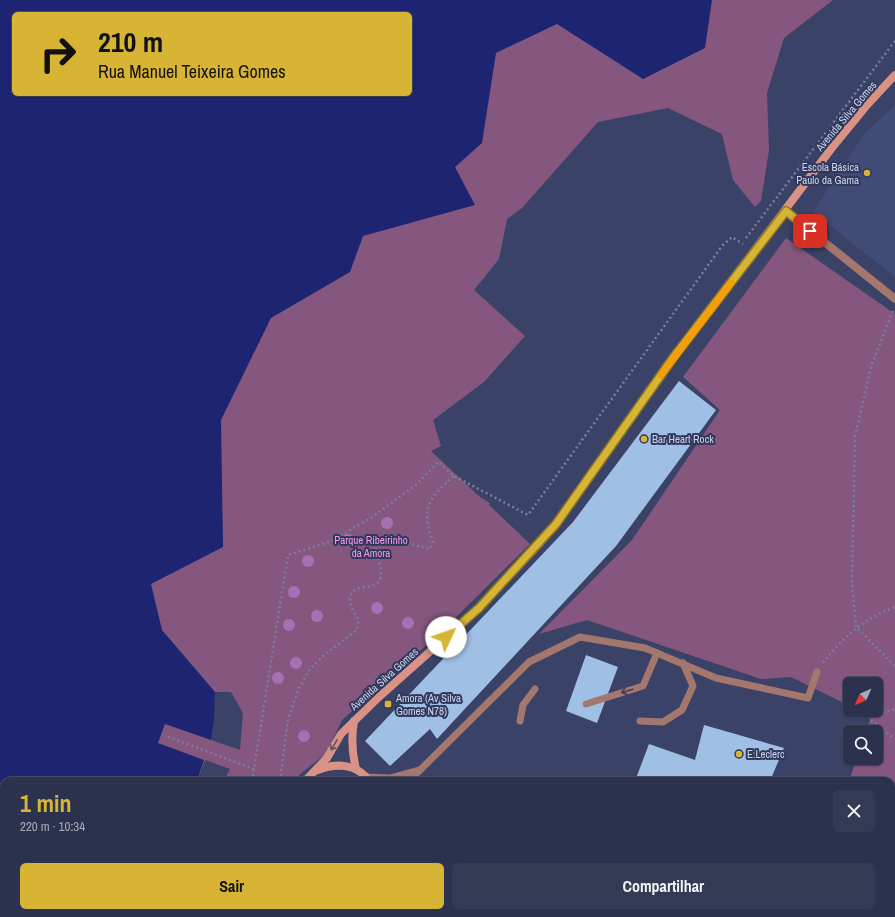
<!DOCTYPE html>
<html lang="pt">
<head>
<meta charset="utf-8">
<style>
  :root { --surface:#2c324d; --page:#343a54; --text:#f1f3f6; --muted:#a6aab6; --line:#484d65; --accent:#d8b434 }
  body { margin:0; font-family:"Archivo Narrow",sans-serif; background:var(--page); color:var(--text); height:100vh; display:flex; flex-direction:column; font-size:15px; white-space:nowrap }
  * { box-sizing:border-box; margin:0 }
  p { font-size:13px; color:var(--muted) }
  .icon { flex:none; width:22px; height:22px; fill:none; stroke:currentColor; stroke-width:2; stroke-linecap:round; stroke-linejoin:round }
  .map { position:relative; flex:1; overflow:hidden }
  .sheet { position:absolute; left:0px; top:777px; width:895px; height:140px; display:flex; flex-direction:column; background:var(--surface); border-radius:12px 12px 0 0; box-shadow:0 1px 3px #0004,0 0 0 1px var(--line) }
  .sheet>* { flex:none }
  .hud { position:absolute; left:12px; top:12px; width:400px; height:84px; border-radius:6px; box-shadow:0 1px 3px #0004,0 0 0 1px var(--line); background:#d8b434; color:#111; overflow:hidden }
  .needle { width:26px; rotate:225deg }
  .tools { position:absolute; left:843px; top:677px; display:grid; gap:8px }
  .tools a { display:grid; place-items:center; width:40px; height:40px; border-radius:6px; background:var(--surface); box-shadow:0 1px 3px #0004,0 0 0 1px var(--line); font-size:20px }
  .pin { position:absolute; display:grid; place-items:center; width:34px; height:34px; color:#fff; margin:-17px; border-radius:8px; box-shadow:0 2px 6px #0006 }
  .me { position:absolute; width:44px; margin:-22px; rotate:48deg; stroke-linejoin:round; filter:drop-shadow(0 0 3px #0008) }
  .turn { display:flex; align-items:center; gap:14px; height:84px; padding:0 20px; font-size:18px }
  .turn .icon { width:52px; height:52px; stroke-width:2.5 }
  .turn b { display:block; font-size:28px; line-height:34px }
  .round { display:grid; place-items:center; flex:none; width:42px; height:42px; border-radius:6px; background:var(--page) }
  .headline { display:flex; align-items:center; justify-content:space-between; height:68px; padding:0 20px }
  h1 { font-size:24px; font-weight:700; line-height:30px; color:var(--accent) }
  .button { display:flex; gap:8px; margin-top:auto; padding:8px 20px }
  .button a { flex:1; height:46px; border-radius:6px; background:var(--accent); color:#111; font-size:16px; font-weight:700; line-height:46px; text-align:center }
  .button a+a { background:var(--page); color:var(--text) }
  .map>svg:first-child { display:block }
  .built { fill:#414c76 }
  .green { fill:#85577e; fill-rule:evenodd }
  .water { fill:#1d2572; fill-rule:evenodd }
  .building { fill:#a0bfe4 }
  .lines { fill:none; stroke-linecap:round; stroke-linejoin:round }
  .path { stroke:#767f9d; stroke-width:2.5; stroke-dasharray:2 3; stroke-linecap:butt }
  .lane { stroke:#a4776e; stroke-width:7 }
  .street { stroke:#a4776e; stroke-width:8 }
  .secondary { stroke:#d99283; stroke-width:8 }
  .tree { fill:#a571b2 }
  .oneway { stroke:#3c3e5e }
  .oneway2 { stroke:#635368 }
  .route-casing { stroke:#8c7522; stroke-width:10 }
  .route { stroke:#d8b434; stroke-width:7 }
  .slow { stroke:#f59e0b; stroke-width:7 }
  .poi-dot { fill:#d8b434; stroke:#30385c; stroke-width:1.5 }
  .labels { text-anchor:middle; stroke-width:4; stroke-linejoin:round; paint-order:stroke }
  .street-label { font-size:11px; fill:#cdd4ea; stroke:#30385c }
  .poi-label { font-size:11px; fill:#cdd4ea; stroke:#30385c; text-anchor:start }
  .park-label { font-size:11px; fill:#fd97ef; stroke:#30385c }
</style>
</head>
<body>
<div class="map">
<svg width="895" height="917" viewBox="0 0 895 917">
  <rect width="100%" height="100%" fill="#3a4367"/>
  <path class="built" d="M895,105V277L813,212L864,134Z"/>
  <g class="green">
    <path d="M0,0H833L784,38L767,93L769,150L761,201L755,207L733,180L722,134L668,108L598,122L522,208L507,219L499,259L474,290L525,336L484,382L433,420L441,446L431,451L480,497L490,503L489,505L530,544L440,633L342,720L326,754L300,774L295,781H224L230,769L205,760L197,781H4V913H152L151,917H0ZM14,14H410V94H14ZM215,692H231L243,713L240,750L211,740Z"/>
    <path d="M786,238L895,314V917H800L802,913H891V781H849L857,758H876V732H866L870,720L868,716L857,710H876V684H850V706L791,677L761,679L587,620L539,634L632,540L720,410L683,377Z"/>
    <path d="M160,913H260L259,917H159Z"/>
  </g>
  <path class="water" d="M0,0H712L705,48L643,79L557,24L496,53L482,143L455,167L475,205L363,236L350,272L271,318L221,420L223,547L151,584L162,630L215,692L214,719L211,740L165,724L158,743L204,760L197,781H4V913H152L151,917H0ZM14,14H410V94H14Z"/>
  <g class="building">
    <path d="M679,381L716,410L616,546L437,739L430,729L390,766L365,741L573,522Z"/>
    <path d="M586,655L618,667L597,723L566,711Z"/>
    <path d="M704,725L784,748L770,781H635L649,744L695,760Z"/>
    <path d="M587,913H784L782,917H586Z"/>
  </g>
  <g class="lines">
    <g class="path">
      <path d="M746,238L895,41"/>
      <path d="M893,311L872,364L855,436L852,584L856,627L895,666"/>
      <path d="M823,663C845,635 862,620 895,607"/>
      <path d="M868,716L895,709"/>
      <path d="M871,720L895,739"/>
      <path d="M168,737L254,769"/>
      <path d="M252,781L288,555L332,541L372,517L417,484L438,462L454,476L528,515L722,246L732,237L743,244"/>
      <path d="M280,781L288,719L299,688L310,669L325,654L357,630C357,627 359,623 358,620C356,613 350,609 350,600C351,581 376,592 380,579C384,567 375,557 375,545L388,538L430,549L433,542C420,508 429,498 454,476"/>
      <path d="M891,830L895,806"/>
      <path d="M194,913L195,917"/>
      <path d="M169,917L171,913"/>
      <path d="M218,917V913"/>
      <path d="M866,917L868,913"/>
    </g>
    <g class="lane">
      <path d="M586,704L643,686L657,653"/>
      <path d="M520,721L523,705L535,689"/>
      <path d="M640,721L663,722L682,710L693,686L683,663"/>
      <path d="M366,777L390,778L419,770"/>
      <path d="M409,781L529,662L580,637L645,648L716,678L808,698L817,672"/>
    </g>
    <path class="street" d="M786,211L895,299"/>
    <g class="secondary">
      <path d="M354,721C351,738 352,753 356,769"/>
      <path d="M318,770C335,763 357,763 369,781"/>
      <path d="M305,781L327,758L341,734L380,696L479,608L540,543L568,508L673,358L831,149L867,105L895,75"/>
      <path d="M271,917L272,913"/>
    </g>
  </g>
  <g class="tree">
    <circle cx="387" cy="523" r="6"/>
    <circle cx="348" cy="540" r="6"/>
    <circle cx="308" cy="561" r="6"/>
    <circle cx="294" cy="592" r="6"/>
    <circle cx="377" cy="608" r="6"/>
    <circle cx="317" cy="616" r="6"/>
    <circle cx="408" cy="623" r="6"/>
    <circle cx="289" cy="625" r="6"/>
    <circle cx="296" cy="663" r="6"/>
    <circle cx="278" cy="678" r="6"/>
    <circle cx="304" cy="736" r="6"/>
  </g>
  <defs><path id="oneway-shaft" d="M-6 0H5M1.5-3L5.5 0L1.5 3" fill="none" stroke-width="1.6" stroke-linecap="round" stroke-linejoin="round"/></defs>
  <use class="oneway" href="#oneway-shaft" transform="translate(627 691) rotate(163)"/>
  <use class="oneway2" href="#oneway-shaft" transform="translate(334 745) rotate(120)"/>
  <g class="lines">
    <g class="route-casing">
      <path id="route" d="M446,637L479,608L556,524L673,358L786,211L810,231"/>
    </g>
    <use href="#route" class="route"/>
    <path class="slow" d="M661,375L731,283"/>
  </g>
  <g class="poi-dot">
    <circle cx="867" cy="173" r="4"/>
    <circle cx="644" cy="439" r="4"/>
    <rect x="384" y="700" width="8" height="8" rx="2"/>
    <circle cx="739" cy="754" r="4"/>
  </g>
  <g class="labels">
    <g class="street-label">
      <text transform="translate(846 116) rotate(-50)" y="4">Avenida Silva Gomes</text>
      <text transform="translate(384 679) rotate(-42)" y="4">Avenida Silva Gomes</text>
    </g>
    <g class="poi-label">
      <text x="859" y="171" text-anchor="end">Escola Básica<tspan x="859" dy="13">Paulo da Gama</tspan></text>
      <text x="652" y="443">Bar Heart Rock</text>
      <text x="396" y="702">Amora (Av Silva<tspan x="396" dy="13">Gomes N78)</tspan></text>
      <text x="747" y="758">E.Leclerc</text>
    </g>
    <g class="park-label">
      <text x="371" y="544">Parque Ribeirinho<tspan x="371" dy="13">da Amora</tspan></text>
    </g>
  </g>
</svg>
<div class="tools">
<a><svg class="needle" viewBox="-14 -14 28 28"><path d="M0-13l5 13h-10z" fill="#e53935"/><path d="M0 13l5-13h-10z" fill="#a6aab6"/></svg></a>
<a><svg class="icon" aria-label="search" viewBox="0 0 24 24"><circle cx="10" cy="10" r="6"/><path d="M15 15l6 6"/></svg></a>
</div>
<div class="pin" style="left:810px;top:231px;background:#d93025"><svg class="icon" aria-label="arrive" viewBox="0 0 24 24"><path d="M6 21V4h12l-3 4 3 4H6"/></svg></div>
<svg class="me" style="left:446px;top:637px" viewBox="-20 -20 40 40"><circle r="19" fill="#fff"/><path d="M0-13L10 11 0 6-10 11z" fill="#d8b434"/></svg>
<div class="hud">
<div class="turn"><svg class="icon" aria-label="right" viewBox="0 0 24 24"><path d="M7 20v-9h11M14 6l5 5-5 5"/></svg><div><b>210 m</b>Rua Manuel Teixeira Gomes</div></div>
</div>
<section class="sheet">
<div class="headline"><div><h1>1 min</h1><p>220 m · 10:34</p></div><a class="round"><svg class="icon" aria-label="close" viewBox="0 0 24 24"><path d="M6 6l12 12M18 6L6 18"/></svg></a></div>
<div class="button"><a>Sair</a><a>Compartilhar</a></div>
</section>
</div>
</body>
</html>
